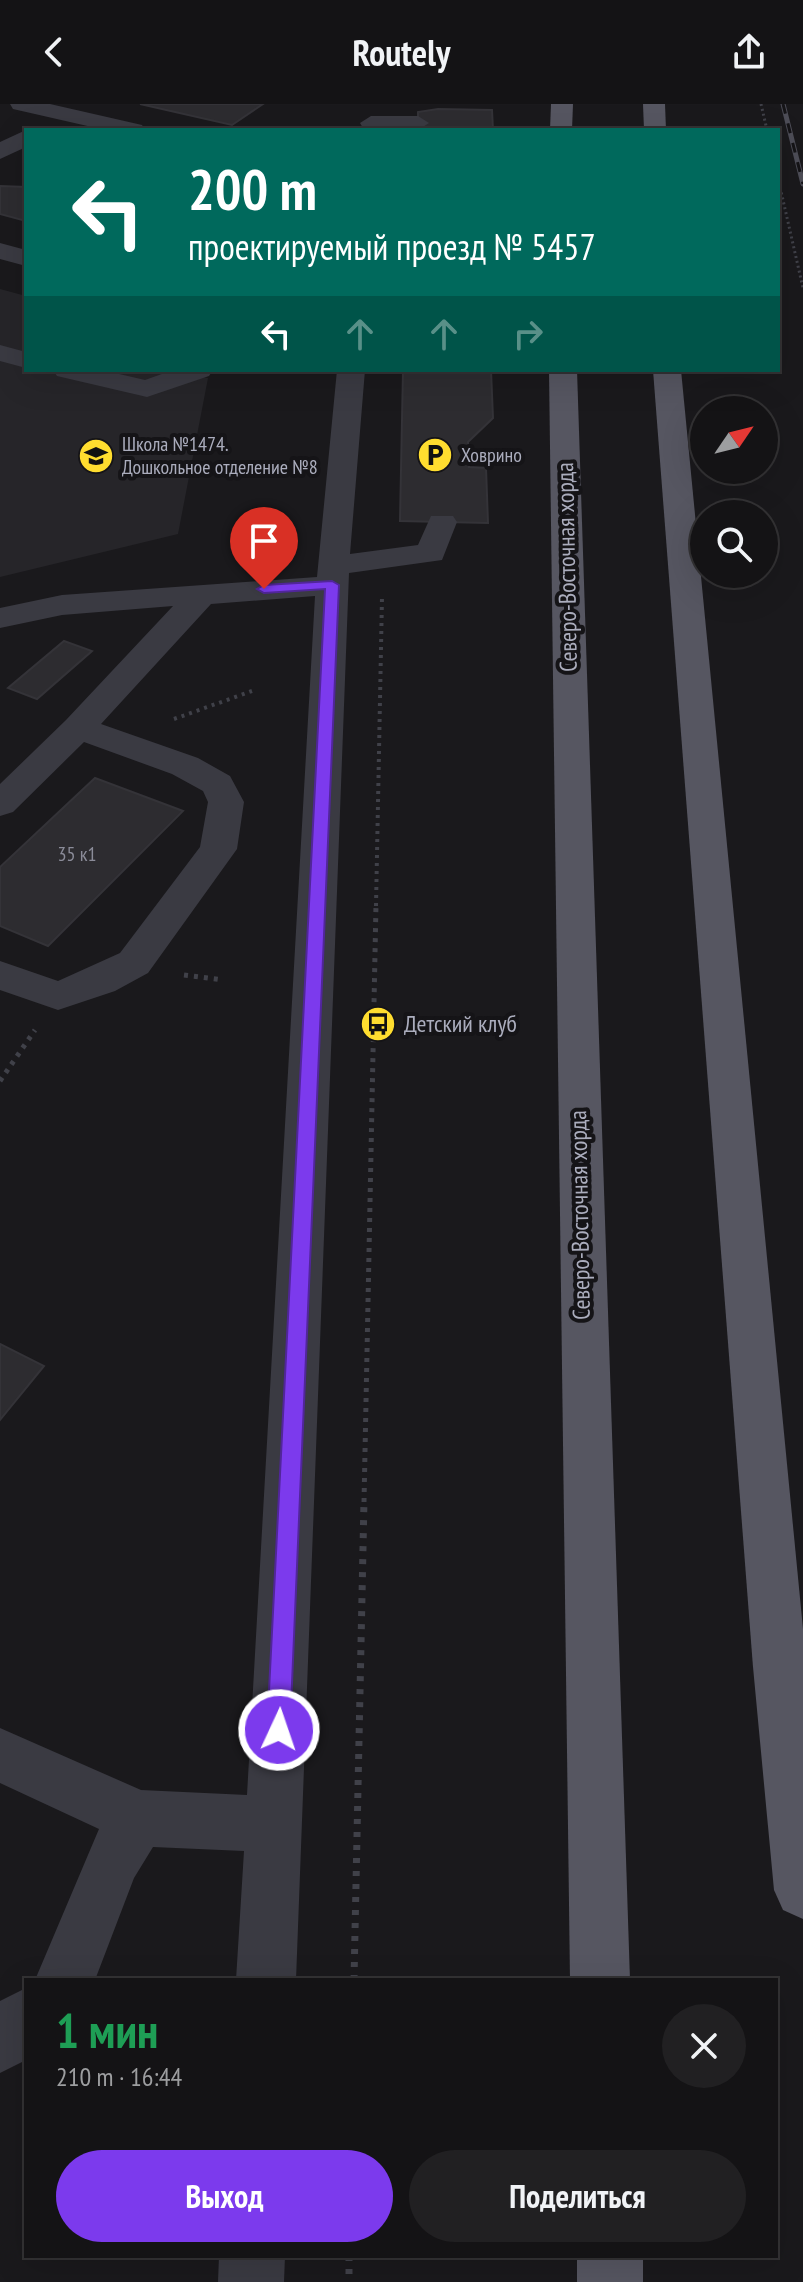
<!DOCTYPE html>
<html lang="ru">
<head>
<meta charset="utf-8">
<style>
  :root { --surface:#141315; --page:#212022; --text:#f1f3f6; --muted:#9d9ea0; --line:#333234; --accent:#7c3aed }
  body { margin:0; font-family:"PT Sans Narrow",sans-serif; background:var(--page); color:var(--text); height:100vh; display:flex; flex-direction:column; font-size:30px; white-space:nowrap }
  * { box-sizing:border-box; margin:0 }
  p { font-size:26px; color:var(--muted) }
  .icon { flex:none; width:44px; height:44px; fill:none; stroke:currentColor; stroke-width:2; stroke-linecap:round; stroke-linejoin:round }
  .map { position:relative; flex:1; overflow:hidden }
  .sheet { position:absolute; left:24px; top:1874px; width:754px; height:280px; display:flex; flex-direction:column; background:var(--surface); border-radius:0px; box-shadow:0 8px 32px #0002,0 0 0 2px var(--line) }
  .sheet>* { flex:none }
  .guide { position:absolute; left:24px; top:24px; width:756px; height:244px; border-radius:0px; box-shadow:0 8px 32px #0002,0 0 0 2px var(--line); background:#00695c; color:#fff; overflow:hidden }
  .needle { width:52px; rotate:55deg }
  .fabs { position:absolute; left:690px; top:292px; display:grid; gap:16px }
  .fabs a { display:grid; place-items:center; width:88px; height:88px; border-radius:50%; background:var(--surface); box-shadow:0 8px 32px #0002,0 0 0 2px var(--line); font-size:40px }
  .pin { position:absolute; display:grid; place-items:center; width:68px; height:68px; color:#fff; margin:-82px -34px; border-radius:50% 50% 50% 0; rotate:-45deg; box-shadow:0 0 8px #0007 }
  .pin .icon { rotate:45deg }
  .me { position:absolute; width:88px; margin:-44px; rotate:3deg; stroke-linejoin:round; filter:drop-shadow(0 0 6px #0008) }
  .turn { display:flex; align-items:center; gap:28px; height:168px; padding:0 32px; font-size:36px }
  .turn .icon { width:104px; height:104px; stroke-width:2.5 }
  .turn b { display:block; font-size:56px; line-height:68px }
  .lanes { display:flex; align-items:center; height:76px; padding:0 32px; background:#0003; justify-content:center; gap:40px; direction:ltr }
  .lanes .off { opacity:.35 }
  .round { display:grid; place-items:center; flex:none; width:84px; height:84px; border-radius:42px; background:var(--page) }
  .summary { display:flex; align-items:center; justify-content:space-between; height:136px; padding:0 32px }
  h1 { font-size:48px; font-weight:700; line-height:60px; color:#1e9e55 }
  .primary-button { display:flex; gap:16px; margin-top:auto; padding:16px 32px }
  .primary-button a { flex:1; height:92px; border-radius:48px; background:var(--accent); color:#fff; font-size:32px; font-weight:700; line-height:92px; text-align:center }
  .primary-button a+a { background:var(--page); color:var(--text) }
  header { display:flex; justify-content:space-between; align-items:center; height:104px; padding:0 32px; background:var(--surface); font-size:36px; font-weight:700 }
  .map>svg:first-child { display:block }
  .built { fill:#262529 }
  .building { fill:#2d2c30; stroke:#343338; stroke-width:2 }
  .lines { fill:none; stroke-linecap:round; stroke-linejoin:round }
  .path-far3 { stroke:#404149; stroke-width:3; stroke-dasharray:2 3; stroke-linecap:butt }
  .path-far2 { stroke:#404149; stroke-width:4; stroke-dasharray:3 5; stroke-linecap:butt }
  .path-far1 { stroke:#404149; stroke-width:5; stroke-dasharray:4 6; stroke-linecap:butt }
  .path { stroke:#404149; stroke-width:7; stroke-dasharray:5 8; stroke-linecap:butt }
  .minor { fill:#3a3a42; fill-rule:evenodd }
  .major { fill:#565661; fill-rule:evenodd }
  .rail-casing { stroke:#4d4d57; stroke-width:5 }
  .rail { stroke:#151417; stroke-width:3; stroke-dasharray:10; stroke-linecap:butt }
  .route { fill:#7c3aed; stroke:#51269a; stroke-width:2 }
  .labels { text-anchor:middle; stroke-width:8; stroke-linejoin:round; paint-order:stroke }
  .far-poi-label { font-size:20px; fill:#abadbd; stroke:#151417; text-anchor:start }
  .number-label { font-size:20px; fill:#8b8c99 }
  .street-label { font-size:24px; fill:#abadbd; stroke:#151417 }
  .poi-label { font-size:24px; fill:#abadbd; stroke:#151417; text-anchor:start }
</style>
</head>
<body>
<header><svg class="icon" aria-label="back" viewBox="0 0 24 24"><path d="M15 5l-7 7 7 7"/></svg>Routely<svg class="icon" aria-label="share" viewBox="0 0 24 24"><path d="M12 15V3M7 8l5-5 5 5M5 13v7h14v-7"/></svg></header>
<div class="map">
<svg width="803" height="2178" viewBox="0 0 803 2178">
  <rect width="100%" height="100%" fill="#1a191c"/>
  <path class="built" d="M0,185L26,192V222L22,226L26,228V266H164L208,274L178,430L0,473Z"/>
  <g class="building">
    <path d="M140,0H263L232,21Z"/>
    <path d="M438,5L492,6L493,26H418V8Z"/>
    <path d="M0,82L26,83V117L0,110Z"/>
    <path d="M403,266H491L493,314L468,338L469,363L486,364L488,419L400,417Z"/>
    <path d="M64,537L92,547L37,595L8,584Z"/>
    <path d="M95,674L183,707L48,842L0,822V763Z"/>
    <path d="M0,1240L44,1262L0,1316Z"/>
  </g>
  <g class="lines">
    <g class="path-far3">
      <path d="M761,0L767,26"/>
      <path d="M778,74L803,184"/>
    </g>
    <g class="path-far2">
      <path d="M174,615L252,587"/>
      <path d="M376,802L382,493"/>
    </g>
    <g class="path-far1">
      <path d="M184,871L223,876"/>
      <path d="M0,977L35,926"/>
      <path d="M364,1398L376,800"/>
    </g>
    <g class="path">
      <path d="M354,1876L364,1396"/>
      <path d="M349,2152V2178"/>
    </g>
    <g class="minor">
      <path d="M10,0H50L142,21L145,26H105L13,5Z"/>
      <path d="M371,12H418L429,19L418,26L363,24L360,19Z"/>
      <path d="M26,26V43L0,55V38Z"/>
      <path d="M0,139L26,146V162L0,155Z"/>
      <path d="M0,241L26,248V264L0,257Z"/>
      <path d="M53,266H102L145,276L173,266H213L209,272L147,293L57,272Z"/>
      <path d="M337,266H365L350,450L418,441L431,412H453L457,418L442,456L349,469L296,1876H236L244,1747L153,1743L134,1774L95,1876H35L99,1725L0,1679V1624L141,1686L247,1691L315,492L211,500L101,620L198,654L230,672L244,698L237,745L148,869L115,887L58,906L0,886V857L58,877L120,849L200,743L208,698L203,687L172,670L84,638L13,708L0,712V680L66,616L173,502L62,511L0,524V504L62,491L317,473Z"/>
      <path d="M26,1884V1956L0,1969V1897Z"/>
      <path d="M219,2152H285L284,2178H218Z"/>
    </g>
    <g class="major">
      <path d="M551,0H573L572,26H550Z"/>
      <path d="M643,0H665L666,26H644Z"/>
      <path d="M549,266H577L630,1876H570Z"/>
      <path d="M653,266H681L803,1525V1815L783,1806L774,1786L753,1563Z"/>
      <rect x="577" y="2152" width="66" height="26"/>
    </g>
    <g class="rail-casing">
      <path id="rail" d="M783,0L803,80"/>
    </g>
    <use href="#rail" class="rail"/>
  </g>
  <path class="route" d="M332,477L339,481L290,1626L287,1634L279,1637L271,1634L267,1626L325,485L264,489L257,485L264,481Z"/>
  <defs>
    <g id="parking-disc" transform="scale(1.8)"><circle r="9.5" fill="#ffdd2f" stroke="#151417"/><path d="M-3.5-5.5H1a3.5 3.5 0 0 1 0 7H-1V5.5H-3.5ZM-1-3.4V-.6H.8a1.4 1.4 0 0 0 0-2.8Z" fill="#111"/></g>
    <g id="school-disc" transform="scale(1.8)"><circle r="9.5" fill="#ffdd2f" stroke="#151417"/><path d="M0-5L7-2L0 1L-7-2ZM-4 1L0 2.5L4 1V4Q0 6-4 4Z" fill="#111"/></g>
    <g id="bus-disc" transform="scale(1.8)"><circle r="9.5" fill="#ffdd2f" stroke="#151417"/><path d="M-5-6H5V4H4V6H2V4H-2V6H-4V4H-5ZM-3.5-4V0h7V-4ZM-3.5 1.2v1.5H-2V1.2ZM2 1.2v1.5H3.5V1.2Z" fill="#111"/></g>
  </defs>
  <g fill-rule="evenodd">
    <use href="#parking-disc" x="435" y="351"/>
    <use href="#school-disc" x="96" y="352"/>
    <use href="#bus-disc" x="378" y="920"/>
  </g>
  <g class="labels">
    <g class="far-poi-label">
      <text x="122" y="347">Школа №1474.<tspan x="122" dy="23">Дошкольное отделение №8</tspan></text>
      <text x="461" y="358">Ховрино</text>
    </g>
    <g class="number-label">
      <text x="77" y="757">35 к1</text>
    </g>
    <g class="street-label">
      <text transform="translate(567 463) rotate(-91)" y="8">Северо-Восточная хорда</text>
      <text transform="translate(580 1111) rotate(-91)" y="8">Северо-Восточная хорда</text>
    </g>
    <g class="poi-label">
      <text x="404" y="928">Детский клуб</text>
    </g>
  </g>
</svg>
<div class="fabs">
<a><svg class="needle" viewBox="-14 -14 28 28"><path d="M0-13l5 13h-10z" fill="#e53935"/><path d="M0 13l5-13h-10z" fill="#9d9ea0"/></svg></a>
<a><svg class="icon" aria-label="search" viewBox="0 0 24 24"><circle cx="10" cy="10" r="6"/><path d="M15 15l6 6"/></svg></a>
</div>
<div class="pin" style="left:264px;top:485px;background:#d93025"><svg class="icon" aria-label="arrive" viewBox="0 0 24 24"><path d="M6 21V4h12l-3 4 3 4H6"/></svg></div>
<svg class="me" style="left:279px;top:1626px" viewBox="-20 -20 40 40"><circle r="17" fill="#7c3aed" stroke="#fff" stroke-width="3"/><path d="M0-11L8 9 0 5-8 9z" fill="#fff"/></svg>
<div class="guide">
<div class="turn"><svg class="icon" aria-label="left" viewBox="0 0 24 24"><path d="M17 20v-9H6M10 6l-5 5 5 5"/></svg><div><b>200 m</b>проектируемый проезд № 5457</div></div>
<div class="lanes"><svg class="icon" aria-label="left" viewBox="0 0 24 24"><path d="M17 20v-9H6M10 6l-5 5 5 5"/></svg><svg class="icon off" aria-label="ahead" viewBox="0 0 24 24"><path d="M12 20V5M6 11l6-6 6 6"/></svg><svg class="icon off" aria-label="ahead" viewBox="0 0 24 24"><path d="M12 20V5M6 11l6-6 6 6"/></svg><svg class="icon off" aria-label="right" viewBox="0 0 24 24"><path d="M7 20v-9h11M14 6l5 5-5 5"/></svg></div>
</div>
<section class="sheet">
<div class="summary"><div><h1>1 мин</h1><p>210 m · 16:44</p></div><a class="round"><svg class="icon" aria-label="close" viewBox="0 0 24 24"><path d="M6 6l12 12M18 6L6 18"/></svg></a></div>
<div class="primary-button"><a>Выход</a><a>Поделиться</a></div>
</section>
</div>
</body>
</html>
